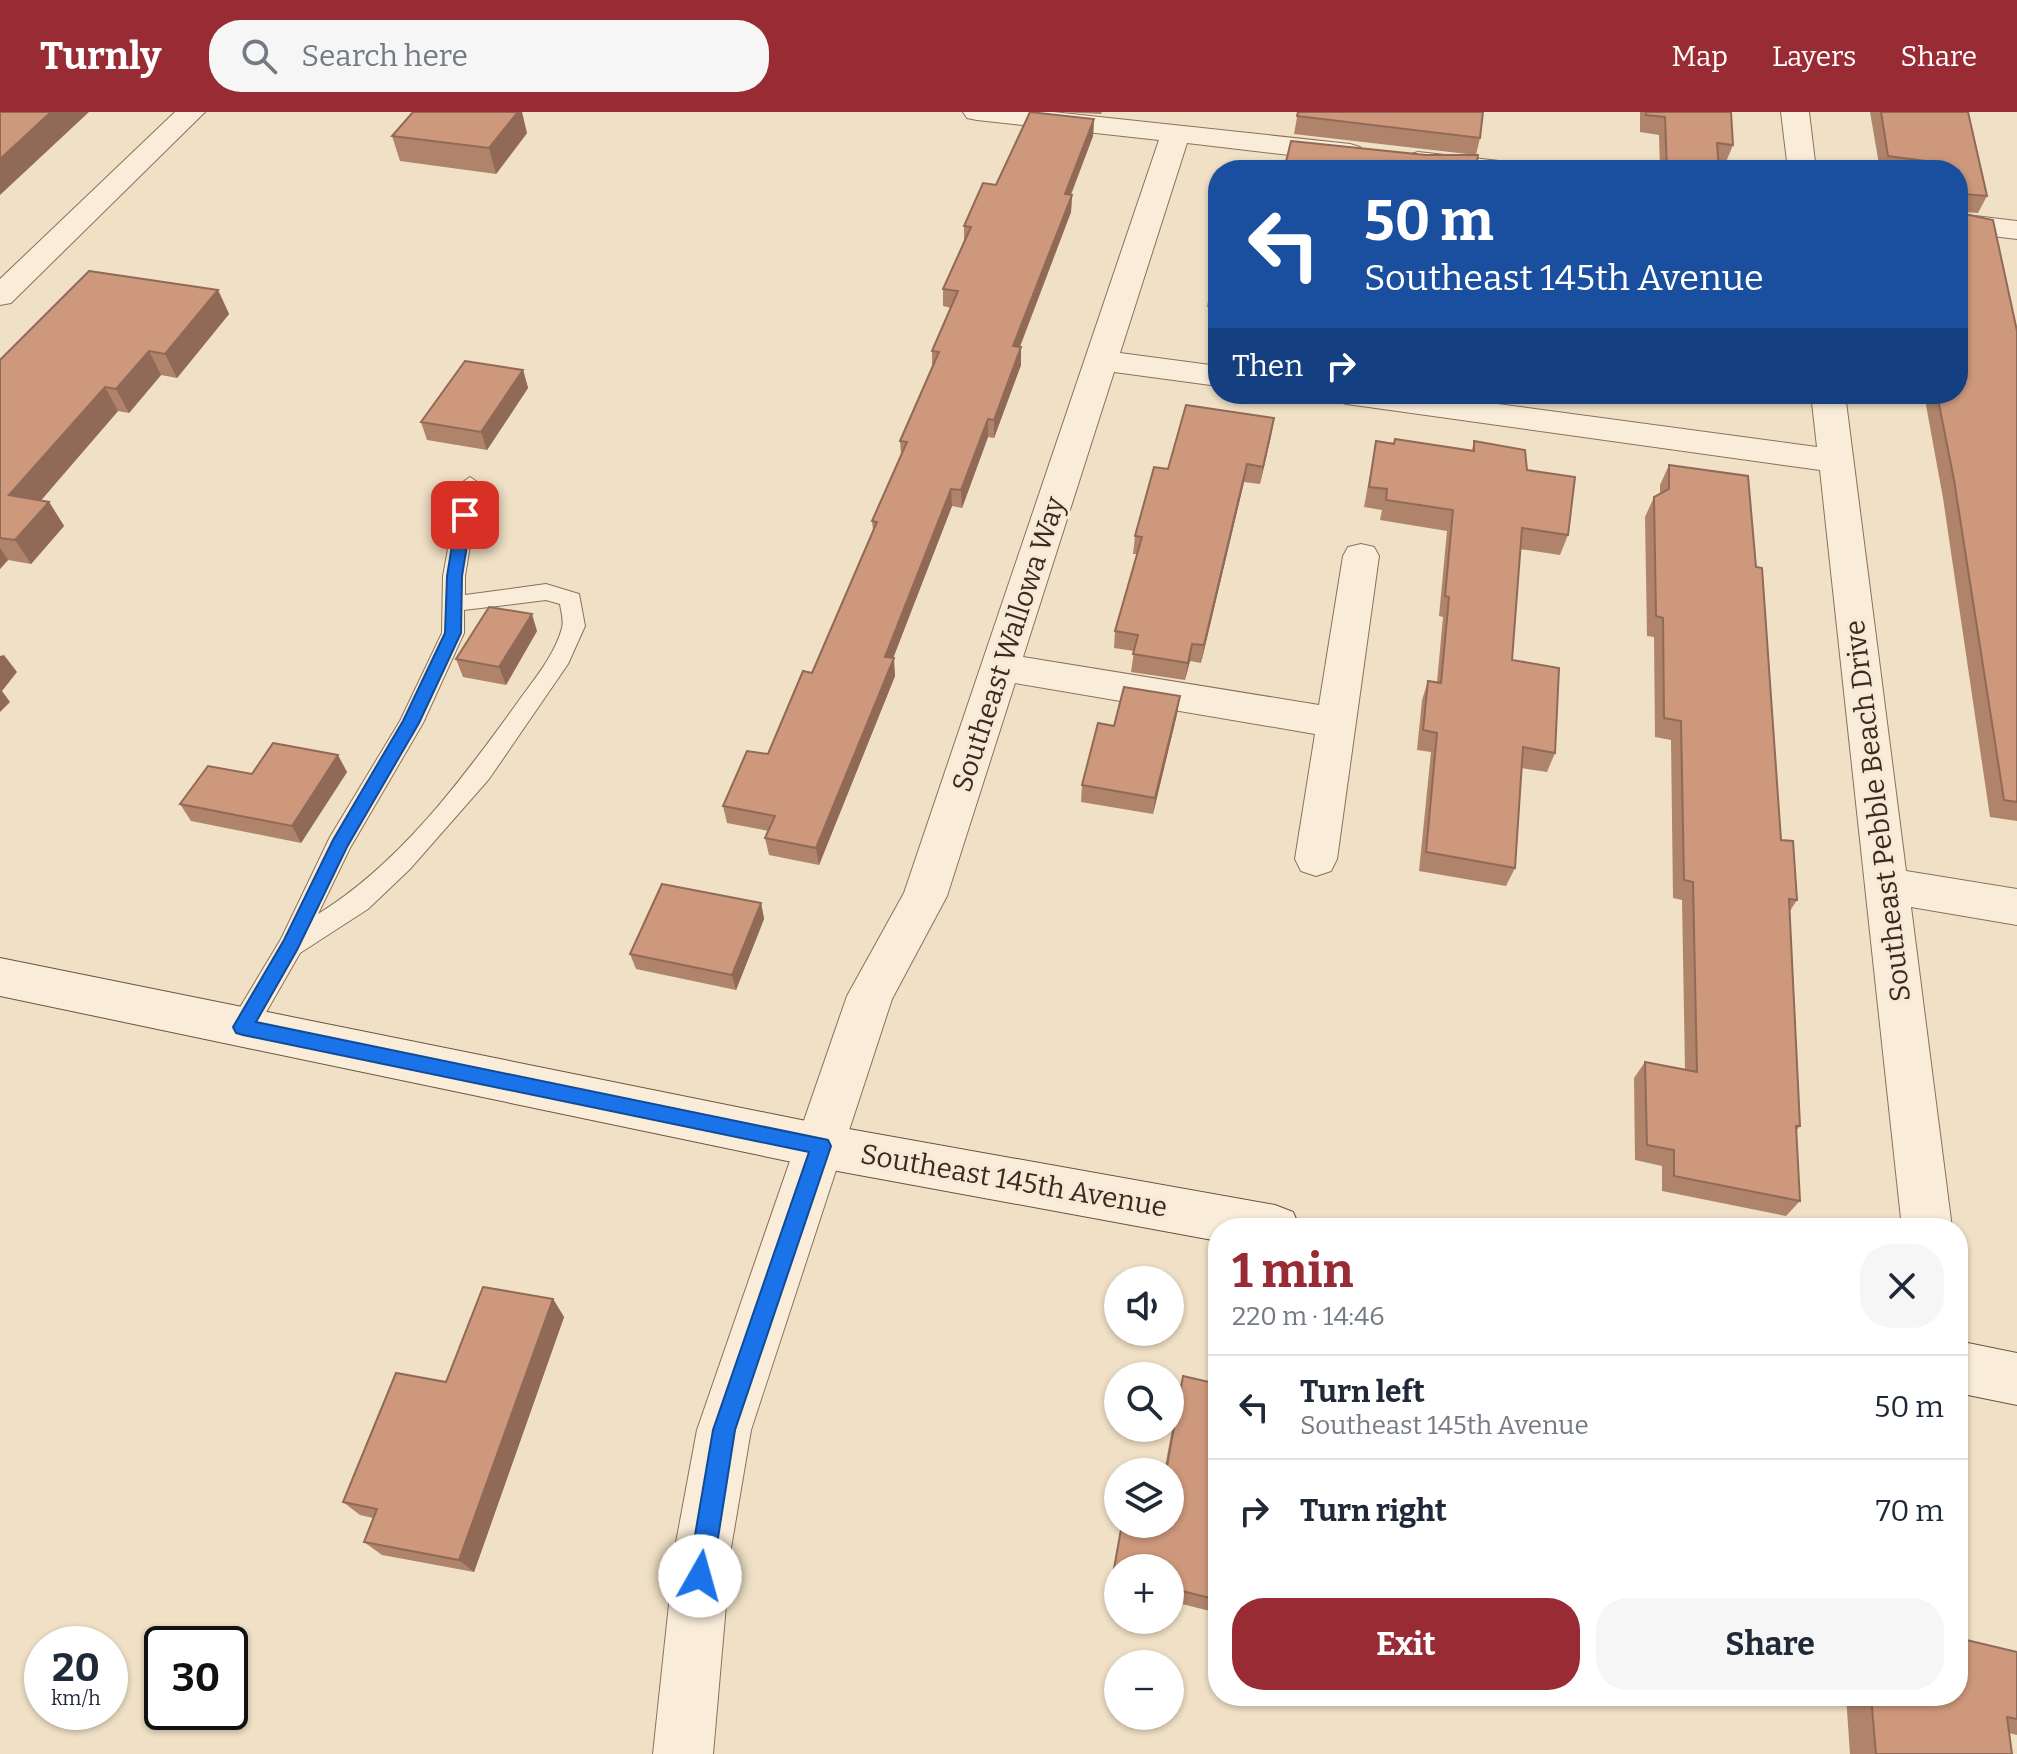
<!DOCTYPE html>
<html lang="en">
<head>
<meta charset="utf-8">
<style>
  :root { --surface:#fff; --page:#f6f6f7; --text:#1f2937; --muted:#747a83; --line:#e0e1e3; --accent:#992b34 }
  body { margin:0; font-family:Bitter,serif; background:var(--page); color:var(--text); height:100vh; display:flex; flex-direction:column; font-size:30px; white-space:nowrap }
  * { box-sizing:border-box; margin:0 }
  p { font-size:26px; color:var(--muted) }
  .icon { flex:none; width:44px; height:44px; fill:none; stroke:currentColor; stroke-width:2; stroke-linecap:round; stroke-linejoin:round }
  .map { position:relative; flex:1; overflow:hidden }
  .side { position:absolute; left:1208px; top:1106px; width:760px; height:488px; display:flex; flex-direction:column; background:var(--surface); border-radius:32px; box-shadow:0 2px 6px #0004 }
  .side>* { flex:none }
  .banner { position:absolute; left:1208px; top:48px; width:760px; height:244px; border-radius:32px; box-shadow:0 2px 6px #0004; background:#1a4fa0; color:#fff; overflow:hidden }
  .controls { position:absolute; left:1104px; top:1154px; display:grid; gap:16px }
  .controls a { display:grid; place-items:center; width:80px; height:80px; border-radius:50%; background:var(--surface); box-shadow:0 2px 6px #0004; font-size:40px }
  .speed { position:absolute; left:24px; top:1514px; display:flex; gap:16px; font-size:40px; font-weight:700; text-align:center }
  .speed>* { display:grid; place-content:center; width:104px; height:104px; border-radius:50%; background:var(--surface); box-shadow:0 2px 6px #0004; line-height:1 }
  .speed small { font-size:20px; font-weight:400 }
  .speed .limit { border:4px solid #111; border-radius:12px; background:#fff; color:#111 }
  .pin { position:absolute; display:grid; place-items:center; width:68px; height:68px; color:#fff; margin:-34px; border-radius:16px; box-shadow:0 4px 12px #0006 }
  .me { position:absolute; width:88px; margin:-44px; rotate:7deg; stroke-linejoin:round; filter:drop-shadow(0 0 6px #0008) }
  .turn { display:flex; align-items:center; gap:28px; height:168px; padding:0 24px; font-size:36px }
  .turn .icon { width:104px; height:104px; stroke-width:2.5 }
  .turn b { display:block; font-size:56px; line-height:68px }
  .then { display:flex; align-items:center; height:76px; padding:0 24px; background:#0003; gap:16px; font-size:30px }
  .round { display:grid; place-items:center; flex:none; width:84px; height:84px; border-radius:32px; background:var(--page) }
  .overview { display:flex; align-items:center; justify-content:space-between; height:136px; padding:0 24px }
  h1 { font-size:48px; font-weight:700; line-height:60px; color:var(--accent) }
  .action { display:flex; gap:16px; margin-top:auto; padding:16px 24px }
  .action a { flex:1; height:92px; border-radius:32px; background:var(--accent); color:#fff; font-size:32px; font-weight:700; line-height:92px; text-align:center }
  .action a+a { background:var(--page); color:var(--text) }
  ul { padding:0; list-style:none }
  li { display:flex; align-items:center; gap:24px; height:104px; padding:0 24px; border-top:2px solid var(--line) }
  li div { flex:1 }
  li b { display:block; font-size:30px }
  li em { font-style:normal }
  header { display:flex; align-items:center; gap:48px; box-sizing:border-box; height:112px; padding:0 40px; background:var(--accent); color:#fff }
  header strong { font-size:38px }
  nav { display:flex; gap:44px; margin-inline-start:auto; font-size:28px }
  .search { width:560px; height:72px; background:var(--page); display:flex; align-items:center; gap:20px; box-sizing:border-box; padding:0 28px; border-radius:32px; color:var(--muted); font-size:30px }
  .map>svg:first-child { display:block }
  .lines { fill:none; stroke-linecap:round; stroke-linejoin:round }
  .lane-casing { stroke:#8a715c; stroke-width:2 }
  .street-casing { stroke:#8a715c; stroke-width:2 }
  .secondary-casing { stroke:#6c523f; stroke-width:2 }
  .lane { fill:#f9edda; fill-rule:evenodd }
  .street { fill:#f9edda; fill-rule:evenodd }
  .secondary { fill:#f9edda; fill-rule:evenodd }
  .wall { fill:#b0836b }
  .shaded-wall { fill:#906a57 }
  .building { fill:#cd987c; stroke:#906a57; stroke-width:2 }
  .route { fill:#1a73e8; stroke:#114b97; stroke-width:2 }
  .labels { text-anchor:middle; stroke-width:6; stroke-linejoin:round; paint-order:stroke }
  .street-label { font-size:28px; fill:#3a2b1f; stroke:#f6ead6 }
</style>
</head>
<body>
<header>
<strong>Turnly</strong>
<div class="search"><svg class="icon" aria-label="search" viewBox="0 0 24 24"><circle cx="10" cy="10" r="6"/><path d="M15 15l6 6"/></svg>Search here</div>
<nav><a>Map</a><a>Layers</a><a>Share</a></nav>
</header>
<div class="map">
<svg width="2017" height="1642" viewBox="0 0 2017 1642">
  <rect width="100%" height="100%" fill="#efe0c6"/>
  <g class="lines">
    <g class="lane-casing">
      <path id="lane" d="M470,365L480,372L465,464V483L546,472L579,482L585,514L568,552L489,667L410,757L368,797L300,841L253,923L243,927L233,923L229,915L233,907L281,827L330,725L400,609L442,521L443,464L460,372ZM546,488L560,492C561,499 564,509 562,516C554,545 532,570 515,594C460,670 399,752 318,802L350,736L423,611L464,521V498Z"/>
    </g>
    <g class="street-casing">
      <g id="street">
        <path d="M175,0H205L11,191L0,193V167Z"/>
        <path d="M963,0H1053L1350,32L1360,35L1364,41L1360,47L1350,50L1187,31L1120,241L1218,254V274L1114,260L1023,545L1319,593L1343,444L1348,435L1361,432L1374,435L1379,444L1337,747L1331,759L1316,764L1301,759L1295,747L1315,622L1015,571L947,784L892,887L751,1318L731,1436L713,1642H653L675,1436L697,1318L847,884L904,781L1159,28L977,8L967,6Z"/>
        <path d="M1781,0H1809L1816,58H1788Z"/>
        <path d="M1418,40L1499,49L1509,52L1513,58H1422L1408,55L1404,49L1408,43Z"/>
        <path d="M1958,102L2017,109V127L1958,120Z"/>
        <path d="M1330,282H1423L1817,335L1811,282H1845L1906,759L2017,777V813L1911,795L1952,1116H1902L1820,358L1347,292L1335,289Z"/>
      </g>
    </g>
    <g class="secondary-casing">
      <g id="secondary">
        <path d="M0,846L821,1012L1275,1093L1293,1100L1300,1116H1218V1129L821,1056L0,884Z"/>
        <path d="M1958,1229L2017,1241V1293L1958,1281Z"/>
      </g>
    </g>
    <use href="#lane" class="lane"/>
    <use href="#street" class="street"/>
    <use href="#secondary" class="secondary"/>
  </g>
  <g class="wall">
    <path d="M1060,0H1102L1101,2Z"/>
    <path d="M1298,0L1480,26L1476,43L1294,22Z"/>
    <path d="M1640,0H1731L1733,33L1726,50L1718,49L1719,58H1660L1659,23L1640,20Z"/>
    <path d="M1870,0H1968L1987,84L1978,101L1964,100V102L2017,219V709L1990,705L1943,386L1924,282H1958V58H1880Z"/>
    <path d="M1094,7L1093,24L1071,83H1072L1071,100L1020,235L1021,253L994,326L988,325L962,396L952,394L893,546L895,564L819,753L769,743L765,726L769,719L727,711L723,694L768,642L812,561L873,418L872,409L901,343L900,329L932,255V239L951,196L943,194V177L964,129V114L996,73Z"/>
    <path d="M527,21L496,62L400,49L392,24Z"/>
    <path d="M1218,149V196L1207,195L1210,177Z"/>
    <path d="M218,178L229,202L177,266L161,263L129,301L118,299L41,388L49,390L64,414L31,452L8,448L0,457V248Z"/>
    <path d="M523,258L528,276L487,338L427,328L421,310Z"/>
    <path d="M1271,324L1260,372L1244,370L1201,551L1190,549L1185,568L1131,560L1134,539L1114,536L1115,519L1137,442H1133L1135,424L1168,357Z"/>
    <path d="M1376,329L1472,338L1474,329L1527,358L1568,423L1560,443L1520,437L1512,548L1555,641L1547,660L1521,656L1515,756L1506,774L1419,759L1431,640L1417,638L1422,588L1428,569L1437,570L1443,505L1439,504L1447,419L1380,408L1382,398L1364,395Z"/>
    <path d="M1669,353L1756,455L1781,728L1797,788L1790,799L1800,1014L1796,1019L1800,1089L1786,1104L1662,1079V1054L1635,1048L1634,966L1645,950L1685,957L1682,788L1673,786L1671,628L1655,625L1654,525L1647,524L1645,405L1654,385L1660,382V373Z"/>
    <path d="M537,519L506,573L463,565L456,547Z"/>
    <path d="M1180,584L1177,602L1153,702L1081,690L1082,673L1114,614Z"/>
    <path d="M347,660L301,731L191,709L180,692L252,662Z"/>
    <path d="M761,791L764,807L736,878L636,857L630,842Z"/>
    <path d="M553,1187L564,1205L474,1460L382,1443L364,1430L373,1406L360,1403L343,1390L446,1270Z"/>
    <path d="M1183,1264L1218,1272V1501L1170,1489V1456H1118V1476L1110,1474L1122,1412H1170V1360H1164L1179,1280Z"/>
    <path d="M2017,1540V1623L2009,1621L2012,1642H1850L1846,1584H1958Z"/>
  </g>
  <g class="shaded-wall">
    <path d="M51,0H89L0,83V47Z"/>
    <path d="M514,0H522L527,21L496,62L489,36Z"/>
    <path d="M1094,7L1093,24L1064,100L1065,82Z"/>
    <path d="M1072,83L1071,100L1013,252V234Z"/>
    <path d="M218,178L229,202L177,266L165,242Z"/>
    <path d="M1021,235V253L994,326V308Z"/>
    <path d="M149,239L161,263L129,301L116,277Z"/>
    <path d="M523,258L528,276L487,338L481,320Z"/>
    <path d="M105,275L118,299L25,407L9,383Z"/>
    <path d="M1274,306L1271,324L1260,372L1263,355Z"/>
    <path d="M988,307V325L962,396L961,378Z"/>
    <path d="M1247,352L1244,370L1201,551L1204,533Z"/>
    <path d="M951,377L952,394L887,562L885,545Z"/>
    <path d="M49,390L64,414L31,452L15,428Z"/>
    <path d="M0,436L8,448L0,457Z"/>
    <path d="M532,502L537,519L506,573L499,555Z"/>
    <path d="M1192,532L1190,549L1185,568L1188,551Z"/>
    <path d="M4,543L17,560L2,579L10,590L0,600V544Z"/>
    <path d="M894,546L895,564L819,753L816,736Z"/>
    <path d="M1180,584L1177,602L1153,702L1155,686Z"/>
    <path d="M338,643L347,660L301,731L292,714Z"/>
    <path d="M761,791L764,807L736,878L732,863Z"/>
    <path d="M553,1187L564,1205L474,1460L459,1448Z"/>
  </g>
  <g class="building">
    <path d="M0,0H51L0,47Z"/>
    <path d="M413,0H518L489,36L392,24Z"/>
    <path d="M1030,0L1094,7L1065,82L1072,83L1013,234L1021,235L994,308L988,307L961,378L951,377L885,545L894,546L816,736L765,726L775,704L723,694L747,639L768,642L803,559L812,561L877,410L872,409L907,330L900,329L939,240L932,239L958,179L943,177L971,115L964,114L983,71L996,73Z"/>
    <path d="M1298,0H1483L1480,26L1297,4Z"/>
    <path d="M1646,0H1731L1733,33L1717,31L1719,58H1667L1665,5L1646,3Z"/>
    <path d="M1881,0H1968L1987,84L1965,82L1964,102L1993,108L2017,219V690L2004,688L1954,368L1937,282H1958V58H1927L1925,49L1888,44Z"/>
    <path d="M1291,29L1426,43H1478L1476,58H1246L1248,50L1285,54Z"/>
    <path d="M1218,149V178L1210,177Z"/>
    <path d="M89,159L218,178L165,242L149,239L116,277L105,275L9,383L49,390L15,428L0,426V248Z"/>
    <path d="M465,249L523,258L481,320L421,310Z"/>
    <path d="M1186,293L1274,306L1263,355L1247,352L1204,533L1192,532L1188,551L1133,542L1138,523L1115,519L1142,425L1135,424L1154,355L1168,357Z"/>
    <path d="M1395,327L1474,339V329L1525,338L1527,358L1575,365L1568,423L1522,416L1512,548L1559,556L1555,641L1523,635L1515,756L1426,740L1437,621L1423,618L1428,569L1441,571L1449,485L1445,484L1453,398L1386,388L1387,377L1369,375L1376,329L1394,332Z"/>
    <path d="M1669,353L1748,364L1756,455L1762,456L1781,728L1793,729L1797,788L1789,787L1800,1014H1796L1800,1089L1674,1064V1038L1647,1033L1645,950L1697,960L1693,770L1684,768L1681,609L1664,606L1663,506L1656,504L1654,385L1669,377Z"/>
    <path d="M489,495L532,502L499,555L456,547Z"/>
    <path d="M1124,575L1180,584L1155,686L1082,673L1098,611L1114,614Z"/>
    <path d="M273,631L338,643L292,714L180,692L208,654L252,662Z"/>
    <path d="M662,772L761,791L732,863L630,842Z"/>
    <path d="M483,1175L553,1187L459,1448L364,1430L377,1397L343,1390L396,1261L446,1270Z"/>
    <path d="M1183,1264L1218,1272V1488L1170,1476V1456H1118V1463L1113,1462L1122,1412H1170V1360H1166Z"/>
    <path d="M1958,1526L2017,1540V1607L2007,1605L2012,1642H1876L1871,1584H1958Z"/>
  </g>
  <path class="route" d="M465,398L472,403L462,464L461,521L419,611L347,735L297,838L256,910L828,1028L831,1034L735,1318L712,1464L709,1472L700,1476L692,1472L688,1464L713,1318L809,1040L243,923L236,921L233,915L284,828L333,728L403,609L445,521L447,464L457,403Z"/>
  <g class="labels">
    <g class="street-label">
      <text transform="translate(1008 532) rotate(-72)" y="10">Southeast Wallowa Way</text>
      <text transform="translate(1877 699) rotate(-97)" y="10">Southeast Pebble Beach Drive</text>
      <text transform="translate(1014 1068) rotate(10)" y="10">Southeast 145th Avenue</text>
    </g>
  </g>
</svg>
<div class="controls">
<a><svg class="icon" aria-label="sound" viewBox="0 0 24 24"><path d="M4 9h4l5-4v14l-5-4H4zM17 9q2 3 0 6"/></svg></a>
<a><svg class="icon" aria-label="search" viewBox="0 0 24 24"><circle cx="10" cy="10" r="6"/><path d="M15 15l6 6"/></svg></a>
<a><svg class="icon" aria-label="layers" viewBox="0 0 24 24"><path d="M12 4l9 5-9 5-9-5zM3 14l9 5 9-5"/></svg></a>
<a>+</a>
<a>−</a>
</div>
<div class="speed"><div>20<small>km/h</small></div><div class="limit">30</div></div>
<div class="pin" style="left:465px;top:403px;background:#d93025"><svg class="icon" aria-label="arrive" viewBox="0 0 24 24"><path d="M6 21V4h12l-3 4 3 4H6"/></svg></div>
<svg class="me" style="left:700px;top:1464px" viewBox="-20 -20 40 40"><circle r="19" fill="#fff"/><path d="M0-13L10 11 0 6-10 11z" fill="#1a73e8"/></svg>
<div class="banner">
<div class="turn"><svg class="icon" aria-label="left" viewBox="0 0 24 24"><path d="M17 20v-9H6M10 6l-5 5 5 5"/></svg><div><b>50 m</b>Southeast 145th Avenue</div></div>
<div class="then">Then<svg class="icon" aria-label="right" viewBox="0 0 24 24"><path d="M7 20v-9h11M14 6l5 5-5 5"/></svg></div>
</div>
<section class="side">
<div class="overview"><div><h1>1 min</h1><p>220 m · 14:46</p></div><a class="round"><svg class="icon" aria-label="close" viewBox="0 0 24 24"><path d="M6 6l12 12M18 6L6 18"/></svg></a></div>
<ul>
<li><svg class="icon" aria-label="left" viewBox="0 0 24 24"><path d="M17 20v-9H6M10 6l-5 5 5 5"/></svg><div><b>Turn left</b><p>Southeast 145th Avenue</p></div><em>50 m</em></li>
<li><svg class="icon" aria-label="right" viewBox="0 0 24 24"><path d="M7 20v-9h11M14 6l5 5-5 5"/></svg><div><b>Turn right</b></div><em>70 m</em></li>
</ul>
<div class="action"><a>Exit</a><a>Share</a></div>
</section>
</div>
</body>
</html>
